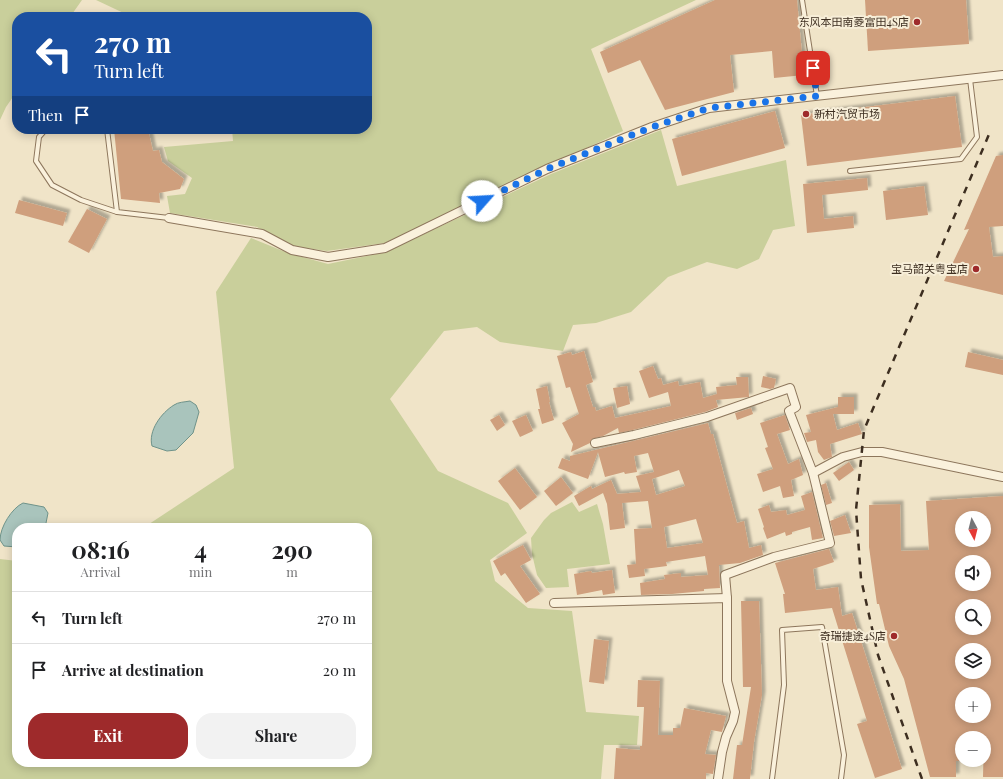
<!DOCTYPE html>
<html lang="en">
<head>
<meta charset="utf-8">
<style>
  :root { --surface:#fff; --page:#f2f2f2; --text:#202124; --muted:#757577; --line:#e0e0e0; --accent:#9e2a2b }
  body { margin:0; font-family:"Playfair Display","Noto Sans SC",serif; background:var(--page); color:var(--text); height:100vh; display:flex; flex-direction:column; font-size:15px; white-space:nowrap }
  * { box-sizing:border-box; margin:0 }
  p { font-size:13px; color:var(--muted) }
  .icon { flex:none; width:22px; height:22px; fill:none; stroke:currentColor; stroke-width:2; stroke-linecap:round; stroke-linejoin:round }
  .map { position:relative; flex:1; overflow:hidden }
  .side { position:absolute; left:12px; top:523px; width:360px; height:244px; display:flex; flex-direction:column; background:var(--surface); border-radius:16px; box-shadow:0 2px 10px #0003 }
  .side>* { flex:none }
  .banner { position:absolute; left:12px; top:12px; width:360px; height:122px; border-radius:16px; box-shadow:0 2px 10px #0003; background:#1a4fa0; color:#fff; overflow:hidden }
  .needle { width:26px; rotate:173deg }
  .controls { position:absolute; left:955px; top:511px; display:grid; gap:8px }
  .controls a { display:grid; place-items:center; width:36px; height:36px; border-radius:50%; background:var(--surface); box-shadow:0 2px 10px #0003; font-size:20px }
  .pin { position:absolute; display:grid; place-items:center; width:34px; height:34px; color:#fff; margin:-17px; border-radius:8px; box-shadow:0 2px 6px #0006 }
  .me { position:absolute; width:44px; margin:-22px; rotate:64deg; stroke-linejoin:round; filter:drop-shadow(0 0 3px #0008) }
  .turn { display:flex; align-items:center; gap:14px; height:84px; padding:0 16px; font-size:18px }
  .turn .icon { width:52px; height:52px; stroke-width:2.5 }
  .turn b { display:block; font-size:28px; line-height:34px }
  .then { display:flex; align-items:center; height:38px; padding:0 16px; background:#0003; gap:8px; font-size:15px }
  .eta { display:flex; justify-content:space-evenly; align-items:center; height:68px; text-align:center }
  .eta b { font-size:24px; font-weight:700; line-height:28px }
  .button { display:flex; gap:8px; margin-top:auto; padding:8px 16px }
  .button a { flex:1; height:46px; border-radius:16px; background:var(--accent); color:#fff; font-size:16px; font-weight:700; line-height:46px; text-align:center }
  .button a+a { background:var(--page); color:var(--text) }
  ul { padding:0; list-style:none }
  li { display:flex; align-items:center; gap:12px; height:52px; padding:0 16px; border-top:1px solid var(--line) }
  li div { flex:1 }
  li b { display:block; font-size:15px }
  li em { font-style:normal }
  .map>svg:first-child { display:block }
  .green { fill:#c9cf9b }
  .water { fill:#a9c4bc; stroke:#6f938a }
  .building { fill:#cf9f7d; fill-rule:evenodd; filter:url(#shadow) }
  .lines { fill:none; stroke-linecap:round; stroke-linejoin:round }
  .lane-casing { stroke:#8d765c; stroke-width:6 }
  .street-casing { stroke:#8d765c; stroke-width:10 }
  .lane { stroke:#faf1dc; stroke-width:4 }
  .street { stroke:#faf1dc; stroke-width:8 }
  .rail { stroke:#3d2e20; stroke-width:2.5; stroke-dasharray:7 7; stroke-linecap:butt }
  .route { stroke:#1a73e8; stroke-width:7; stroke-dasharray:0 12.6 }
  .poi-dot { fill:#9e2a2b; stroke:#f7eed8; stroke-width:1.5 }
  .labels { text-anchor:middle; stroke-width:4; stroke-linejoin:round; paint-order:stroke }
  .poi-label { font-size:11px; fill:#3d2e20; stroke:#f7eed8; text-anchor:end }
</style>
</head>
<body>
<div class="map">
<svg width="1003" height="779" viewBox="0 0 1003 779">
  <defs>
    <filter id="shadow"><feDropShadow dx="3.5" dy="-3.5" stdDeviation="1" flood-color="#0004"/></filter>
  </defs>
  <rect width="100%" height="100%" fill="#f0e4c8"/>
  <g class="green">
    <path d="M0,0H82L70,17H17V91L6,107L0,120Z"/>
    <path d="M96,0H696L591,49L623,131L385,243L327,251L291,246L257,227L170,213L167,196L185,194L192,178L168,161L164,147L233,141L232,129H367V17H132Z"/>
    <path d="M661,130L677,186L786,160L795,226L773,230L759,259L737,269L707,262L668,277L631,312L596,323L573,325L563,351L500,342L477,327L444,331L390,399L438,471L508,503L527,533L490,560L495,581L528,608L572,611L586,712L639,716L637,745H604L601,779H0V559L17,561V762H367V528H143L234,468L216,292L251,238L288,253L328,264L386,252L551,174Z"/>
    <path d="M572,502L579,512L597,504L603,524L610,564L567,569L569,587L546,588L537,575L532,554L531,538L544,520L551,513Z"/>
  </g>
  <g class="water">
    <path d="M190,401L196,405L199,412L193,433L176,450L167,451L152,446C148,431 161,413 174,405C178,402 185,402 190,401Z"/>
    <path d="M23,503L44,507L48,513L45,528H17V547L4,546C3,544 1,542 0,540C0,527 12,508 23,503Z"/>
  </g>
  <g class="building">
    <path d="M715,0H797L804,75L774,78L772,51L730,55L734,92L665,110L640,60L608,73L600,52Z"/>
    <path d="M865,0H966L969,44L868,51Z"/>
    <path d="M955,96L962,147L807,166L801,115Z"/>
    <path d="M775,111L785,148L682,176L672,139Z"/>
    <path d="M114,129H148L153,151L159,150L162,162L184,179L180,189L159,193L160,203L121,199Z"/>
    <path d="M1003,155V226L989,227L993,257L1003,256V295L944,281L969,229L964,230L996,156Z"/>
    <path d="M867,178L868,190L822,195L824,219L853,216L854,228L807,233L803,184Z"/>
    <path d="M924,186L928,215L886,220L883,191Z"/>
    <path d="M19,200L67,213L63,226L15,213Z"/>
    <path d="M87,209L107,219L89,253L68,242Z"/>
    <path d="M584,351L593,382L586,385L593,407H595L596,411L612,406L615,418L671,406L668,392L649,398L639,371L653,366L658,379L661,378L663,385L678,381L679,386L700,382L703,398L717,394L716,387L737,385L736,377H748L749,397L716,400L718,407L705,412L633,430L619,433L618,428L603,436L592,439L590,443L571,452L573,444L562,423L579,414L570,387L566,388L557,356L571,352L572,355Z"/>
    <path d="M968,352L1003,360V375L965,367Z"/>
    <path d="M763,376L776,379L774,388L770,389L761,387Z"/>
    <path d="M547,386L550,402H549L554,420L542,424L538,409H540L536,389Z"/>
    <path d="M627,386L630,404L617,408L613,388Z"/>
    <path d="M838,397H854V414H833L837,430L858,423L862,434L830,444L832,457L824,460L818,452L816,440L807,442L804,433L811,432L806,415L838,407Z"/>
    <path d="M751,408L753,414L737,420L735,413Z"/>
    <path d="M499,415L505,425L497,431L490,420Z"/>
    <path d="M526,415L533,431L520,437L512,421Z"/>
    <path d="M785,415L790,430L777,434L788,464L799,459L803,475L791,480L794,496L783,498L780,486L763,492L757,474L773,469L765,448L768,447L760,423Z"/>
    <path d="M708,423L711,434H713L737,523L744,521L749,548L761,545L763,555L740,563L719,565L720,588L704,589V591L672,594L641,595L640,583L665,579L664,575L681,573V577L708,575L705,556L666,562L667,566L644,569L645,576L629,578L627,565L636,564L634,529L652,528L648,501L622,503L625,528L610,530L607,504L603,493L579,506L574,496L591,486L592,489L611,480L617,494L641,492L636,476L654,472L648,453L634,456L637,472L625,474L624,472L605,477L598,452L588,479L558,468L562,458L570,461V456ZM679,470L685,486L656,495L652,479ZM696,519L703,543L667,548L664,527Z"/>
    <path d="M849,462L854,470L839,481L833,473Z"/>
    <path d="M515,468L537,497L520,510L498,481Z"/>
    <path d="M561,477L573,493L556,506L544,491Z"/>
    <path d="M826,483L832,503L826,505L821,485Z"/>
    <path d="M812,492L823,538L812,540L810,527L792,532V534L786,536L785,532L767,539L763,528L764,527L758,509L769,505L771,512L786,510L787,515L805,510L801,496Z"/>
    <path d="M1003,496V777H983L984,738H962V761H956V777H930L904,679L889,646L879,604H877L869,547V505L900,504L901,551L929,550L926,501ZM962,518H984V540H962ZM962,562H984V584H962ZM962,606H984V628H962ZM962,650H984V672H962ZM962,694H984V716H962Z"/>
    <path d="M845,515L851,533L834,536L830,521Z"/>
    <path d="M523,545L531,560L520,566L540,594L526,603L505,573L501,576L493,561Z"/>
    <path d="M829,549L834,562L813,569L816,590L838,587L842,616L852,613L902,769L875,778L857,724L867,721L832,608L785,613L783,594H785L775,563Z"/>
    <path d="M612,570L615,593L603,595L602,590L577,595L574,574L591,571L592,573Z"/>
    <path d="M741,601H759L762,695L754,742L750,779H733L737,745H742L751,687H743Z"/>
    <path d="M594,639L609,641L604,684L589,682Z"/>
    <path d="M638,680L660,681L658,735H673V728H680L684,708L726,716L722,732L711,730L705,754L716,755L713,774L706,773V779H614L616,748L640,750V746H642L644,707H637Z"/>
  </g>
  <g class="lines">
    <g class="lane-casing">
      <g id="lane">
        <path d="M802,0L817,96"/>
        <path d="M46,129L39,137L36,161L52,185L81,200L117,212"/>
        <path d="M107,129L117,212L169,218"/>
        <path d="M850,171L961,159L977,137L970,79"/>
        <path d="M772,779L784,685L782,630L822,627L844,755L841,779"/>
      </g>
    </g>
    <g class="street-casing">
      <g id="street">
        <path d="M169,218L262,234L292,250L328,257L385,248L547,169L652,127L709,108L1003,75"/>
        <path d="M595,443L634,435L707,417L790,388L796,407L789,411L813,473L830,543L774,557L725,575L727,598"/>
        <path d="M813,473L843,457L862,452H882L1003,477"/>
        <path d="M554,603L727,598V681L735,712L733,721L726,737L722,752L718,779"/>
      </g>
    </g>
    <use href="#lane" class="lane"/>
    <use href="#street" class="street"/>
    <path class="rail" d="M922,779L878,655L861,579L856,510L864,430L990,132"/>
  </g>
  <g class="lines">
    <path class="route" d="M482,201L547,169L652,127L709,108L817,96L813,68"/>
  </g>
  <g class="poi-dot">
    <circle cx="917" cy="22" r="4"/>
    <circle cx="806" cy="114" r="4"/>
    <circle cx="976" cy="269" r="4"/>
    <circle cx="894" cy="636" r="4"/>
  </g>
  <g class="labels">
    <g class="poi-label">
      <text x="909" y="26">东风本田南菱富田4S店</text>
      <text x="814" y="118" text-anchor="start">新村汽贸市场</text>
      <text x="968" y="273">宝马韶关粤宝店</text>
      <text x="886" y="640">奇瑞捷途4S店</text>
    </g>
  </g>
</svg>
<div class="controls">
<a><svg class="needle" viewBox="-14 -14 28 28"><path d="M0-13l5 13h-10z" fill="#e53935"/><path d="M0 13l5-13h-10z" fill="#757577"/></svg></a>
<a><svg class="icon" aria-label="sound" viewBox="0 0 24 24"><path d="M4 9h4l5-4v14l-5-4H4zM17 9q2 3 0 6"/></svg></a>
<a><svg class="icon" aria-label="search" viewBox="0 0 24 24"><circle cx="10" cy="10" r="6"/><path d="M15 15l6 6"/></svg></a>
<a><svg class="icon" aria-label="layers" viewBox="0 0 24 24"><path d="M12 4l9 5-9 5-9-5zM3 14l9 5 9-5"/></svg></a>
<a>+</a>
<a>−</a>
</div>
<div class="pin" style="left:813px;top:68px;background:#d93025"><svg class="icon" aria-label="arrive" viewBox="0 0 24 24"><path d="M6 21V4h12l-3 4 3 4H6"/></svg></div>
<svg class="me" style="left:482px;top:201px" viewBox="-20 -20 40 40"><circle r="19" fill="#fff"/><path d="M0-13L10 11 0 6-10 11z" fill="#1a73e8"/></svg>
<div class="banner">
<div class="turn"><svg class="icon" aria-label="left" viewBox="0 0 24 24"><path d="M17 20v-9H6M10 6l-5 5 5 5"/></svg><div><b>270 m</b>Turn left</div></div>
<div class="then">Then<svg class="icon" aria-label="arrive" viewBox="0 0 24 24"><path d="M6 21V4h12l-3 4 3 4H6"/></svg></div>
</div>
<section class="side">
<div class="eta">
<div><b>08:16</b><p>Arrival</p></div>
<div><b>4</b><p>min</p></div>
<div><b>290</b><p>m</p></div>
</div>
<ul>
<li><svg class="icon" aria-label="left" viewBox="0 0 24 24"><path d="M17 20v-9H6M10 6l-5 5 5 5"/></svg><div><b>Turn left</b></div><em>270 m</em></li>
<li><svg class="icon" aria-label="arrive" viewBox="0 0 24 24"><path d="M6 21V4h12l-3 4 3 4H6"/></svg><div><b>Arrive at destination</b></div><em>20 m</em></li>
</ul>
<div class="button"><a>Exit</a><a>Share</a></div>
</section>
</div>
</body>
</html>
